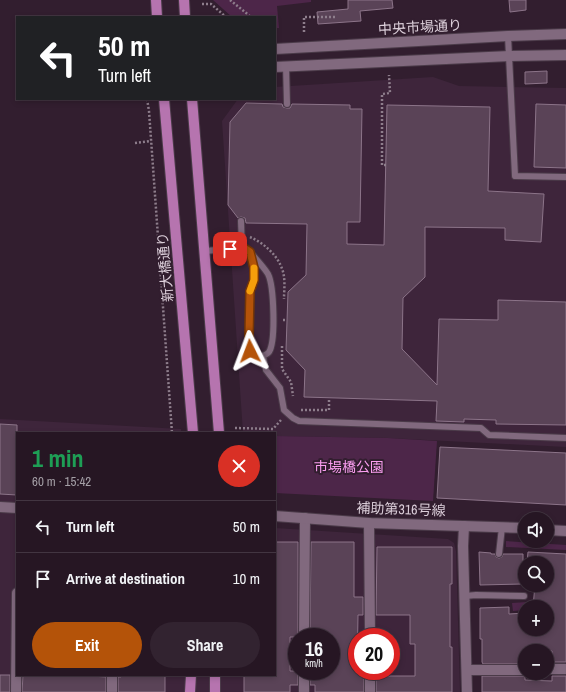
<!DOCTYPE html>
<html lang="en">
<head>
<meta charset="utf-8">
<style>
  :root { --surface:#261623; --page:#322330; --text:#f1f3f6; --muted:#a49fa6; --line:#423541; --accent:#b45309 }
  body { margin:0; font-family:"Archivo Narrow","Noto Sans JP",sans-serif; background:var(--page); color:var(--text); height:100vh; display:flex; flex-direction:column; font-size:15px; white-space:nowrap }
  * { box-sizing:border-box; margin:0 }
  p { font-size:13px; color:var(--muted) }
  .icon { flex:none; width:22px; height:22px; fill:none; stroke:currentColor; stroke-width:2; stroke-linecap:round; stroke-linejoin:round }
  .map { position:relative; flex:1; overflow:hidden }
  .side { position:absolute; left:16px; top:432px; width:260px; height:244px; display:flex; flex-direction:column; background:var(--surface); border-radius:0px; box-shadow:0 2px 6px #0003,0 0 0 1px var(--line) }
  .side>* { flex:none }
  .banner { position:absolute; left:16px; top:16px; width:260px; height:84px; border-radius:0px; box-shadow:0 2px 6px #0003,0 0 0 1px var(--line); background:#202124; color:#fff; overflow:hidden }
  .tools { position:absolute; left:518px; top:512px; display:grid; gap:8px }
  .tools a { display:grid; place-items:center; width:36px; height:36px; border-radius:50%; background:var(--surface); box-shadow:0 2px 6px #0003,0 0 0 1px var(--line); font-size:20px }
  .speed { position:absolute; left:288px; top:628px; display:flex; gap:8px; font-size:20px; font-weight:700; text-align:center }
  .speed>* { display:grid; place-content:center; width:52px; height:52px; border-radius:50%; background:var(--surface); box-shadow:0 2px 6px #0003,0 0 0 1px var(--line); line-height:1 }
  .speed small { font-size:10px; font-weight:400 }
  .speed .limit { border:6px solid #d22; background:#fff; color:#111 }
  .pin { position:absolute; display:grid; place-items:center; width:34px; height:34px; color:#fff; margin:-17px; border-radius:8px; box-shadow:0 2px 6px #0006 }
  .me { position:absolute; width:44px; margin:-22px; rotate:357deg; stroke-linejoin:round; filter:drop-shadow(0 0 3px #0008) }
  .turn { display:flex; align-items:center; gap:14px; height:84px; padding:0 16px; font-size:18px }
  .turn .icon { width:52px; height:52px; stroke-width:2.5 }
  .turn b { display:block; font-size:28px; line-height:34px }
  .round { display:grid; place-items:center; flex:none; width:42px; height:42px; border-radius:21px; background:var(--page) }
  .headline { display:flex; align-items:center; justify-content:space-between; height:68px; padding:0 16px }
  h1 { font-size:24px; font-weight:800; line-height:30px; color:#1e9e55 }
  .action { display:flex; gap:8px; margin-top:auto; padding:8px 16px }
  .action a { flex:1; height:46px; border-radius:24px; background:var(--accent); color:#fff; font-size:16px; font-weight:800; line-height:46px; text-align:center }
  .action a+a { background:var(--page); color:var(--text) }
  ul { padding:0; list-style:none }
  li { display:flex; align-items:center; gap:12px; height:52px; padding:0 16px; border-top:1px solid var(--line) }
  li div { flex:1 }
  li b { display:block; font-size:15px }
  li em { font-style:normal }
  .map>svg:first-child { display:block }
  .built { fill:#3e253b; fill-rule:evenodd }
  .green { fill:#4d2649 }
  .building { fill:#5a4357; stroke:#8c7489 }
  .lines { fill:none; stroke-linecap:round; stroke-linejoin:round }
  .service-casing { stroke:#4b3b49; stroke-width:8 }
  .minor-casing { stroke:#4b3b49; stroke-width:12 }
  .tertiary-casing { stroke:#4b3b49; stroke-width:12 }
  .primary-casing { stroke:#4b3b49; stroke-width:12 }
  .path { stroke:#8e7e8c; stroke-width:2.5; stroke-dasharray:2 2; stroke-linecap:butt }
  .service { stroke:#81697e; stroke-width:6 }
  .minor { stroke:#81697e; stroke-width:10 }
  .tertiary { stroke:#81697e; stroke-width:10 }
  .primary { stroke:#b674af; stroke-width:10 }
  .route-casing { stroke:#753606; stroke-width:10 }
  .route { stroke:#b45309; stroke-width:7 }
  .slow { stroke:#f59e0b; stroke-width:7 }
  .labels { text-anchor:middle; stroke-width:4; stroke-linejoin:round; paint-order:stroke }
  .street-label { font-size:14px; fill:#dbced9; stroke:#321e2f }
  .park-label { font-size:14px; fill:#fa9ef0; stroke:#321e2f }
</style>
</head>
<body>
<div class="map">
<svg width="566" height="692" viewBox="0 0 566 692">
  <rect width="100%" height="100%" fill="#321e2f"/>
  <g class="built">
    <path d="M433,77L459,86L566,88V447L388,438L275,436V433H243L222,121L238,99H275V87Z"/>
    <path d="M0,419L181,429V433H17V675H275V528L448,539L454,543L456,551L460,692H0ZM297,637H331V671H297ZM357,637H391V671H357Z"/>
  </g>
  <g class="green">
    <path d="M213,0H311V2L277,6L279,28H275V17H232Z"/>
    <path d="M275,436L388,438L437,441L433,501L275,493Z"/>
    <path d="M506,541L566,545V550L506,547Z"/>
    <path d="M543,601V607H525V610L513,611L512,603Z"/>
  </g>
  <g class="building">
    <path d="M348,0H392L393,8L360,11L361,21L318,24L317,12L348,9Z"/>
    <path d="M509,0H526V10L510,12Z"/>
    <path d="M547,71V83L525,84V72Z"/>
    <path d="M246,103L282,104L283,107L287,108H290L292,104L350,105V109H362L360,222H347V244L384,245L387,105L490,107L488,191L544,194L541,242L505,240V228L425,227V277L403,298L402,349L437,385L439,319L498,320V300L566,302V425L496,424V420L464,419V422L436,421L437,401L304,397L305,370L286,350L288,292L306,275L307,224L246,223L245,218L241,217L238,218L228,205L230,122Z"/>
    <path d="M536,104L566,105V168L534,167Z"/>
    <path d="M0,424L17,425V495L0,494Z"/>
    <path d="M440,447L566,453V505L437,498Z"/>
    <path d="M275,542H298V637H290V671H298V685H290V692H244V675H275Z"/>
    <path d="M311,542H354V597H363V615H358L357,671H361V677H364V692H315V685H310V671H331V637H310Z"/>
    <path d="M377,547H452V584H450V647H452V692H376V676H415V644H410V615H376Z"/>
    <path d="M479,552L491,553V554H495L496,557L499,558L502,557L503,554H523V584L480,585Z"/>
    <path d="M528,552L566,554V662H552V651H525V664H483L482,662V639H480V608L509,607V614L525,613V629H547V607H533L535,585H547V563H527Z"/>
    <rect x="0" y="675" width="10" height="17"/>
    <path d="M23,675H76L106,677V692H22Z"/>
    <path d="M121,675H165V692H118V677H121Z"/>
    <path d="M482,676H525V680L552,681V676H566V692H482Z"/>
  </g>
  <g class="lines">
    <g class="service-casing">
      <g id="service">
        <path d="M508,36L515,176L566,177"/>
        <path d="M286,66L287,104"/>
        <path d="M241,221L242,248"/>
        <path d="M205,251L239,248H244L250,252"/>
        <path d="M250,252C256,259 263,266 268,274C274,286 276,341 269,352C267,355 262,356 258,357L250,351L249,335L250,291L254,280V268Z"/>
        <path d="M263,356L266,370L280,388L284,410L293,418L299,421L481,428L489,435L566,438"/>
        <path d="M499,554L502,527"/>
        <path d="M465,596L476,595L524,596"/>
      </g>
    </g>
    <g class="minor-casing">
      <g id="minor">
        <path d="M0,507L17,508"/>
        <path d="M369,523L370,637"/>
        <path d="M304,637L305,518"/>
        <path d="M547,669H566"/>
        <path d="M467,670H525"/>
        <path d="M370,671V692"/>
        <path d="M16,692L17,593"/>
        <path d="M112,692V675"/>
        <path d="M304,692V671"/>
      </g>
    </g>
    <g class="tertiary-casing">
      <g id="tertiary">
        <path d="M275,49L508,36L566,34"/>
        <path d="M275,67L510,56L566,55"/>
        <path d="M275,516L369,523L525,528"/>
        <path d="M464,526L463,546L467,692"/>
        <path d="M547,530L566,531"/>
      </g>
    </g>
    <g class="primary-casing">
      <g id="primary">
        <path d="M156,0L157,17"/>
        <path d="M184,0L185,17"/>
        <path d="M164,99L193,433"/>
        <path d="M192,99L219,433"/>
        <path d="M190,692L191,675"/>
        <path d="M215,692V675"/>
      </g>
    </g>
    <g class="path">
      <path d="M230,0L251,17"/>
      <path d="M202,4H211L226,17"/>
      <path d="M304,32V17H335"/>
      <path d="M147,99L149,111L172,433"/>
      <path d="M135,143L151,141"/>
      <path d="M386,165H382V94L390,93L389,75"/>
      <path d="M220,235L232,234"/>
      <path d="M250,237C266,244 282,259 284,277C285,284 284,292 284,299"/>
      <path d="M283,320H287"/>
      <path d="M282,346V369L291,382L293,396"/>
      <path d="M301,410H329V398"/>
      <path d="M235,428L273,429L281,420"/>
    </g>
    <use href="#service" class="service"/>
    <use href="#minor" class="minor"/>
    <use href="#tertiary" class="tertiary"/>
    <use href="#primary" class="primary"/>
  </g>
  <g class="lines">
    <g class="route-casing">
      <path id="route" d="M230,249L244,248L250,252L254,268V280L250,291L249,335L250,351"/>
    </g>
    <use href="#route" class="route"/>
    <path class="slow" d="M250,291L254,280V268"/>
  </g>
  <g class="labels">
    <g class="street-label">
      <text transform="translate(420 27) rotate(-3)" y="5">中央市場通り</text>
      <text transform="translate(165 267) rotate(-95)" y="5">新大橋通り</text>
      <text transform="translate(401 509) rotate(2)" y="5">補助第316号線</text>
    </g>
    <g class="park-label">
      <text x="349" y="472">市場橋公園</text>
    </g>
  </g>
</svg>
<div class="tools">
<a><svg class="icon" aria-label="sound" viewBox="0 0 24 24"><path d="M4 9h4l5-4v14l-5-4H4zM17 9q2 3 0 6"/></svg></a>
<a><svg class="icon" aria-label="search" viewBox="0 0 24 24"><circle cx="10" cy="10" r="6"/><path d="M15 15l6 6"/></svg></a>
<a>+</a>
<a>−</a>
</div>
<div class="speed"><div>16<small>km/h</small></div><div class="limit">20</div></div>
<div class="pin" style="left:230px;top:249px;background:#d93025"><svg class="icon" aria-label="arrive" viewBox="0 0 24 24"><path d="M6 21V4h12l-3 4 3 4H6"/></svg></div>
<svg class="me" style="left:250px;top:351px" viewBox="-20 -20 40 40"><path d="M0-17L14 15 0 8-14 15z" fill="#b45309" stroke="#fff" stroke-width="4"/></svg>
<div class="banner">
<div class="turn"><svg class="icon" aria-label="left" viewBox="0 0 24 24"><path d="M17 20v-9H6M10 6l-5 5 5 5"/></svg><div><b>50 m</b>Turn left</div></div>
</div>
<section class="side">
<div class="headline"><div><h1>1 min</h1><p>60 m · 15:42</p></div><a class="round" style="background:#d93025;color:#fff"><svg class="icon" aria-label="close" viewBox="0 0 24 24"><path d="M6 6l12 12M18 6L6 18"/></svg></a></div>
<ul>
<li><svg class="icon" aria-label="left" viewBox="0 0 24 24"><path d="M17 20v-9H6M10 6l-5 5 5 5"/></svg><div><b>Turn left</b></div><em>50 m</em></li>
<li><svg class="icon" aria-label="arrive" viewBox="0 0 24 24"><path d="M6 21V4h12l-3 4 3 4H6"/></svg><div><b>Arrive at destination</b></div><em>10 m</em></li>
</ul>
<div class="action"><a>Exit</a><a>Share</a></div>
</section>
</div>
</body>
</html>
